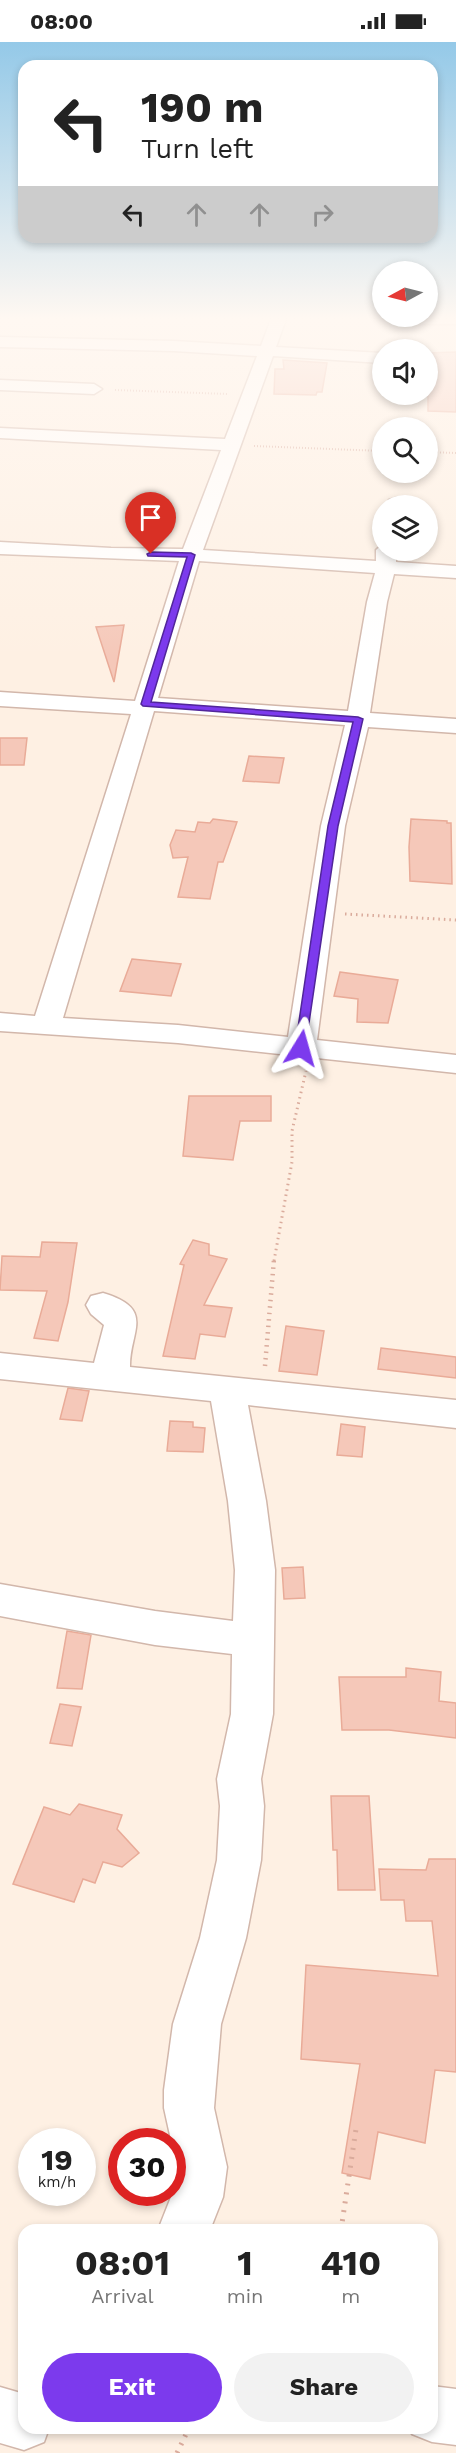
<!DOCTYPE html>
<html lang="en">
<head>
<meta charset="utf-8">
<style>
  :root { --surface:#fff; --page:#f2f2f2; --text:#222; --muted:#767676; --accent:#7c3aed }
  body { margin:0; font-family:"Work Sans",sans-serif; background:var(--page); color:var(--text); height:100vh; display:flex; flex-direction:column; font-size:22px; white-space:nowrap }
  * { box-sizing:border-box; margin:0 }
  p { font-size:20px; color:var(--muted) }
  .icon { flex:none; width:33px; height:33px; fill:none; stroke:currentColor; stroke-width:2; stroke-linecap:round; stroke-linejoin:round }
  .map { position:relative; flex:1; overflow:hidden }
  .side { position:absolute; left:18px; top:2182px; width:420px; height:210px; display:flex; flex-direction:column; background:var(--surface); border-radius:18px; box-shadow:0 3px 9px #0003 }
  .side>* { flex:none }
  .guide { position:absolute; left:18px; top:18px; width:420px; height:183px; border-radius:18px; box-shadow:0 3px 9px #0003; background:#fff; color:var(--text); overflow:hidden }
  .needle { width:39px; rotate:263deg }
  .buttons { position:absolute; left:372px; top:219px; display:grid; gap:12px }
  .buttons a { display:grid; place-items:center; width:66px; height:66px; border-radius:50%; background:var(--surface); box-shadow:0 3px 9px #0003; font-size:30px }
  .speed { position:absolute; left:18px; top:2086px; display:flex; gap:12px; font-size:30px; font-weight:700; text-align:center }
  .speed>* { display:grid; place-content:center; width:78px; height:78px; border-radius:50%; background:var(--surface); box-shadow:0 3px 9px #0003; line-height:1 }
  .speed small { font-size:15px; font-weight:400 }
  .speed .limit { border:9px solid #d22; background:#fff; color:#111 }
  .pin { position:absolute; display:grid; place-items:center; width:51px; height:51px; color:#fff; margin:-62px -26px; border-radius:50% 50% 50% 0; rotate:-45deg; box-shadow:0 0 6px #0007 }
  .pin .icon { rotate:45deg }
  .me { position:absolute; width:66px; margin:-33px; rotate:8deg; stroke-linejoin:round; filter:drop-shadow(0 0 4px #0008) }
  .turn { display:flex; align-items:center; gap:21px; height:126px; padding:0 24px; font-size:27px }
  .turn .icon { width:78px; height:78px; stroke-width:2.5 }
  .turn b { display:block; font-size:42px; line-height:51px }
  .lanes { display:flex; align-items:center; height:57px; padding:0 24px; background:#0003; justify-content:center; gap:30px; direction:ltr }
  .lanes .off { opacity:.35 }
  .eta { display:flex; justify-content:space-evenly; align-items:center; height:102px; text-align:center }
  .eta b { font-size:36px; font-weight:700; line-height:42px }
  .primary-button { display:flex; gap:12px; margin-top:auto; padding:12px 24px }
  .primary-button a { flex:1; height:69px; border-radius:36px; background:var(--accent); color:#fff; font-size:24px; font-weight:700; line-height:69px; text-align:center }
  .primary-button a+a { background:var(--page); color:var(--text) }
  .status { display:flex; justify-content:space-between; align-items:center; height:42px; padding:0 30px; background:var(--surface); direction:ltr }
  .status svg { height:16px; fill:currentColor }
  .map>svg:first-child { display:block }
  .building { fill:#f5c8b9; stroke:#e9ab98; stroke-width:1.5 }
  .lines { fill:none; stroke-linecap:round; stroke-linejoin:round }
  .minor-casing { stroke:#d2b7ab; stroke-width:3 }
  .path-far3 { stroke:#daab9c; stroke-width:2; stroke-dasharray:1 2; stroke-linecap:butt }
  .path-far2 { stroke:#daab9c; stroke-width:3; stroke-dasharray:1.5 4; stroke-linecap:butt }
  .path-far1 { stroke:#daab9c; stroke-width:4.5; stroke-dasharray:1.5 5; stroke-linecap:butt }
  .path { stroke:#daab9c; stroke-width:5; stroke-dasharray:2 7; stroke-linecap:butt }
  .minor { fill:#fff; fill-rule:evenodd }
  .route { fill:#7c3aed; stroke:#51269a; stroke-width:1.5 }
</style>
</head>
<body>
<div class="status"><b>08:00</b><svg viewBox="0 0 49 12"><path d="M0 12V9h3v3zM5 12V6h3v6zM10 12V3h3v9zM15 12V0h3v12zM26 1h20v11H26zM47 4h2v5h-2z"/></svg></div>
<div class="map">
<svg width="456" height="2411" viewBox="0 0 456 2411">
  <rect width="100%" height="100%" fill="#fef0e3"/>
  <g class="building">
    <path d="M456,310V370L428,369V311Z"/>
    <path d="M283,318L327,321L322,350H317L316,353L274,352L275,327H284Z"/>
    <path d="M124,583L114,640L96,585Z"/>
    <path d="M0,696H27L24,723H0Z"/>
    <path d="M249,714L284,716L279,741L243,739Z"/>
    <path d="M213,777L237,780L223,820H218L210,857L178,855L188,815L173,816L170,803L176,788L195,790L198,780L210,781Z"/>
    <path d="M411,777L447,779V781H451L452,842L410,839L409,805Z"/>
    <path d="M132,917L181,922L171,954L120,949Z"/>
    <path d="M340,930L398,938L388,981L357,980L358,957L334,954Z"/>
    <path d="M189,1054H271V1079H240L233,1118L183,1114Z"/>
    <path d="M193,1198L209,1202V1213L227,1217L204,1263L232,1266L225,1295L200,1292L195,1317L163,1314L184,1223L180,1222Z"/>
    <path d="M42,1200L77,1201L68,1260L58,1299L34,1296L47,1249L0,1248L2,1214L40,1215Z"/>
    <path d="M286,1284L324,1289L317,1333L279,1329Z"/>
    <path d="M381,1306L456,1315V1336L378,1327Z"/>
    <path d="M68,1346L89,1349L82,1379L60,1377Z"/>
    <path d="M170,1379L193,1380V1385L205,1386L203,1410L167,1409Z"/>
    <path d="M341,1382L365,1385L362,1415L337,1413Z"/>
    <path d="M303,1525L305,1556L284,1557L282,1526Z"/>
    <path d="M67,1589L91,1593L82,1647L57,1646Z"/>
    <path d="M406,1626L441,1630L439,1659L456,1661V1696L389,1688H342L339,1635H406Z"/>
    <path d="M60,1662L81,1665L72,1704L50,1701Z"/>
    <path d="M331,1754H369L375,1848H338L337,1808H333Z"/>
    <path d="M79,1762L122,1773L117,1787L139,1811L122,1825L103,1820L95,1841L83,1837L74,1860L13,1842L44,1765L70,1773Z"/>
    <path d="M429,1817H456V2030L435,2028L425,2101L378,2090L370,2137L342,2131L360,2022L301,2017L306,1923L438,1934L432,1879H406L404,1858H381L379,1827L426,1828Z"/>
  </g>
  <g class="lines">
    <g class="minor-casing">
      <g id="minor">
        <path d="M271,277H286L276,305L382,311V321L273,314L203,508L376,519V508L382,503V508H396V520L456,524V536L394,532L387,560L370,671L456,677V691L368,685L345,784L317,998L456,1013V1031L178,1001L0,989V971L35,974L131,672L0,664V650L135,659L179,519L0,512V500L111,506L183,507L221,408L0,396V386L225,397L257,314L174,309L0,305V295L174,299L261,304ZM199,519L375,531L367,560L348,669L158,656ZM154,669L345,683L321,784L288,995L178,983L63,976Z"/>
        <path d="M405,277H456V282H412Z"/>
        <path d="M0,338L94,342L102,347L94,352L0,348Z"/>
        <path d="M396,456L403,458L405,464H387L389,458Z"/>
        <path d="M103,1251C157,1267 129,1290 130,1325L456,1358V1386L248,1363L266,1459L275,1528L273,1672L261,1737L264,1764L261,1818L246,1896L221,1982L214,2066L227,2125L223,2155L210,2188H158L171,2155L177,2125L164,2066V2048L173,1982L200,1896L217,1818L220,1764L217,1737L231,1672L232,1612L155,1603L0,1574V1542L155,1569L233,1579L235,1528L228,1459L211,1359L0,1337V1311L94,1321L104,1283L91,1272L86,1263L91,1254Z"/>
        <path d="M432,2344L456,2347V2403L432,2400L412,2392L410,2386H432Z"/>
        <path d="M0,2345L24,2352V2386H49L44,2400L24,2408L0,2401Z"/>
      </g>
    </g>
    <g class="path-far3">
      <path d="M115,348L228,352"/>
      <path d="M254,404L382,409"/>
      <path d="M428,410L456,411"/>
    </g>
    <g class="path-far2">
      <path d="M345,872L456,878"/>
      <path d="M274,1219L292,1120V1089L306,1029"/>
    </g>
    <path class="path-far1" d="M265,1324L274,1217"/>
    <g class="path">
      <path d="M341,2188L356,2087"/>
      <path d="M177,2411L189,2386"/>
    </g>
    <use href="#minor" class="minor"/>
  </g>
  <linearGradient id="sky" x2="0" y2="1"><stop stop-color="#94c9e8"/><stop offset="0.45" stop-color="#fff8f2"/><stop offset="1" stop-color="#fff8f2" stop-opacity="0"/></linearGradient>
  <rect width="456" height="615" fill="url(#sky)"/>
  <path class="route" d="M151,510L191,511L195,513L151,660L358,675L363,677L338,784L305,1008L301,1009L295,1006L328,784L353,680L143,664L141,662L187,515L148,514L147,512Z"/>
</svg>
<div class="buttons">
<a><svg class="needle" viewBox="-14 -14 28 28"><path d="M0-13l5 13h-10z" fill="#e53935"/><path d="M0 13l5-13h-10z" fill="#767676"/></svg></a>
<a><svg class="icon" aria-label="sound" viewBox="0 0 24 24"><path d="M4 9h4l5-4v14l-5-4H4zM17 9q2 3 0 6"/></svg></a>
<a><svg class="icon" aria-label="search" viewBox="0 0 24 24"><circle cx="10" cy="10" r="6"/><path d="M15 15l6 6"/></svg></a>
<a><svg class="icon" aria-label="layers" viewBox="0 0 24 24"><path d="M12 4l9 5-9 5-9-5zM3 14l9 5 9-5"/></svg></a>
</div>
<div class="speed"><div>19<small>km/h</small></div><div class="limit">30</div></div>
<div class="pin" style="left:151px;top:512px;background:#d93025"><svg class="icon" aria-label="arrive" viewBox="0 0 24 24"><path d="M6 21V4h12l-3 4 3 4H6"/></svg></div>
<svg class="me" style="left:301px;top:1006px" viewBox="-20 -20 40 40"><path d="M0-17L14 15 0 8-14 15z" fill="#7c3aed" stroke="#fff" stroke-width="4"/></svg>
<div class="guide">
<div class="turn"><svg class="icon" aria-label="left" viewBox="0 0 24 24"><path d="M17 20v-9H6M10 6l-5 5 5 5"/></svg><div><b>190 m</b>Turn left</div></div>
<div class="lanes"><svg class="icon" aria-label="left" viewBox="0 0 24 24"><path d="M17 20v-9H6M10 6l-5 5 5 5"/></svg><svg class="icon off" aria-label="ahead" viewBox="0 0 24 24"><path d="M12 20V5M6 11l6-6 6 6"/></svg><svg class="icon off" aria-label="ahead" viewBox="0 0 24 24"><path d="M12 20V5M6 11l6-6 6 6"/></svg><svg class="icon off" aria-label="right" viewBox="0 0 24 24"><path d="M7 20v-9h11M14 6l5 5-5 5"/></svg></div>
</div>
<section class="side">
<div class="eta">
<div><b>08:01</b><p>Arrival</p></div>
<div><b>1</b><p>min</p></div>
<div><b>410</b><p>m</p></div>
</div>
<div class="primary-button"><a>Exit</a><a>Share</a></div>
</section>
</div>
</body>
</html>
